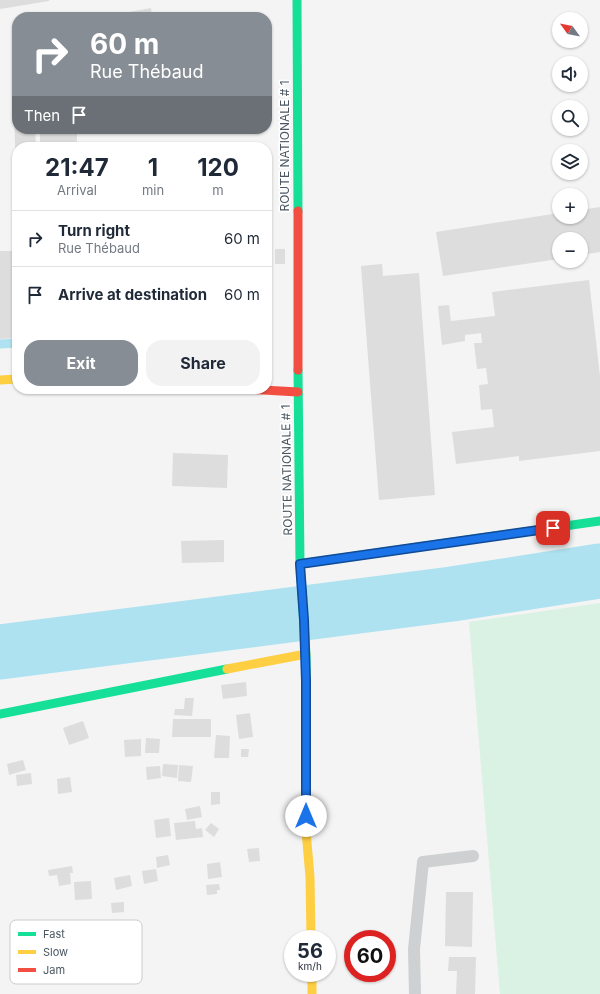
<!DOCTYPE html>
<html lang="en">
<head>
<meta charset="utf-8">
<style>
  :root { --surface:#fff; --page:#f2f2f3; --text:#1f2937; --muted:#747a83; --line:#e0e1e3; --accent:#868d94 }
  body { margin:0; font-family:Inter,sans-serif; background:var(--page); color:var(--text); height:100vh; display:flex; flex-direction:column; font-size:15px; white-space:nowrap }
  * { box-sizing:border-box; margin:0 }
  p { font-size:13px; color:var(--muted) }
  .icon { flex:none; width:22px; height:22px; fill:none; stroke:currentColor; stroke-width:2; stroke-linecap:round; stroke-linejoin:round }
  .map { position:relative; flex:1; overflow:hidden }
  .side { position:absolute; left:12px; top:142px; width:260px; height:252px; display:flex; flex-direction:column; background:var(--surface); border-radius:16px; box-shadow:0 1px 3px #0004 }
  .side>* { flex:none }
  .guide { position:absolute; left:12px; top:12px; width:260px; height:122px; border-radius:16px; box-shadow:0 1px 3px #0004; background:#868d94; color:#fff; overflow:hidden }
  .needle { width:26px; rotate:303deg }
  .buttons { position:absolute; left:552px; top:12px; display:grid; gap:8px }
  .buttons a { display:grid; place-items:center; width:36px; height:36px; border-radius:50%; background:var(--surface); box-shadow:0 1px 3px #0004; font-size:20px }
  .speed { position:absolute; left:284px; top:930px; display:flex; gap:8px; font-size:20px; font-weight:700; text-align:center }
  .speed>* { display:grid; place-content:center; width:52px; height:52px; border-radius:50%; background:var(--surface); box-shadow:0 1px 3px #0004; line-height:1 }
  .speed small { font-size:10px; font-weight:400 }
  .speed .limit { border:6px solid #d22; background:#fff; color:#111 }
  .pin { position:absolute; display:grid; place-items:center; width:34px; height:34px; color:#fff; margin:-17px; border-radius:8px; box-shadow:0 2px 6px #0006 }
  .me { position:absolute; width:44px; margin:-22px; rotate:0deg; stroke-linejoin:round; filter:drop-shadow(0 0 3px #0008) }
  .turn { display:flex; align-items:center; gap:14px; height:84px; padding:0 12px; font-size:18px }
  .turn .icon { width:52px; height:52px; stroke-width:2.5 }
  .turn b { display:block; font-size:28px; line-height:34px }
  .then { display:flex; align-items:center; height:38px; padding:0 12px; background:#0003; gap:8px; font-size:15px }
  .eta { display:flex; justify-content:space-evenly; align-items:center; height:68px; text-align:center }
  .eta b { font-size:24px; font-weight:700; line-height:28px }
  .button { display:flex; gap:8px; margin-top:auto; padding:8px 12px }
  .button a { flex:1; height:46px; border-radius:16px; background:var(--accent); color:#fff; font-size:16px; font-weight:700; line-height:46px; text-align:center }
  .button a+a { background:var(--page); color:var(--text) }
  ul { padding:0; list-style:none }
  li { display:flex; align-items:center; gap:12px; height:56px; padding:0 12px; border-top:1px solid var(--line) }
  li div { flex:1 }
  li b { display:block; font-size:15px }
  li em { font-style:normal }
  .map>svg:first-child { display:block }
  .green { fill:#d9f2e3 }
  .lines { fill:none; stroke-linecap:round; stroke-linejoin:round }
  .stream { stroke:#aee2f0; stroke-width:9 }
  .river { stroke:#aee2f0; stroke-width:55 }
  .building { fill:#ddddde }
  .lane { stroke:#ced0d2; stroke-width:12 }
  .fast { stroke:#16e098; stroke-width:9 }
  .slow { stroke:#ffcf43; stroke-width:9 }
  .jam { stroke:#f24e42; stroke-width:9 }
  .route-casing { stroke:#114b97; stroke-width:10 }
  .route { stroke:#1a73e8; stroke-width:7 }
  .labels { text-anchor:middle; stroke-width:3.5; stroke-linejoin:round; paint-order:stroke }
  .street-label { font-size:12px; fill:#4a5661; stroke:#fff }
  .key { fill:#fff; stroke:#c9ccd0; stroke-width:1 }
  .key-label { font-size:11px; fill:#4a5661 }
</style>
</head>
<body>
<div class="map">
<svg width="600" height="994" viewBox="0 0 600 994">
  <rect width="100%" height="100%" fill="#f4f4f4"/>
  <path class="green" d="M600,603V994H500L469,622Z"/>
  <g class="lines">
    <path class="stream" d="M0,344L17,343"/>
    <path class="river" d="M0,652L452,594L600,571"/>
  </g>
  <g class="building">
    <path d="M0,0H49V1L0,9Z"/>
    <path d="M151,8L152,17H119L118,14Z"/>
    <path d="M14,114H17V129H35L36,147H17V173H16Z"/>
    <rect x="40" y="129" width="37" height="18"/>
    <path d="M600,207V252L581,255V239H559V259L443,276L436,232L559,213V217H581V210Z"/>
    <rect x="275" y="249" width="10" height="15"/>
    <path d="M0,251H17V338L0,339Z"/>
    <path d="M382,264L383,276L419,273L435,495L379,500L361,266Z"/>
    <path d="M589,280L600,376V451L519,461V456L456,464L452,432L494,427L492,409L481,410L479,385L488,384L486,368L477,369L474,343H482L481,333L465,335V341L442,345L438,306L449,305L451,321L495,316L492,292Z"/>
    <path d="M173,453L228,455L227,488L172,486Z"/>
    <path d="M224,540V562L182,563L181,541Z"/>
    <path d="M246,682L247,696L223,699L221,685Z"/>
    <path d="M185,698H194L192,716L174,715L175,709H184Z"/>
    <path d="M250,713L253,737L239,739L236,715Z"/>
    <path d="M173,719H211V737H172Z"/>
    <path d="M83,721L89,738L69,745L63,728Z"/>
    <path d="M216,735L230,736L229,758H214Z"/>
    <path d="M146,738L160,739L159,753H145Z"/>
    <path d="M141,739V756L125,757L124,740Z"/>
    <path d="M241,749H249L248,757H241Z"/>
    <path d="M23,760L26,770L9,775L7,764Z"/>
    <path d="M163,764L178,765L177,778L162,776Z"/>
    <path d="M179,765L193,766L191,782L178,781Z"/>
    <path d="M160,766L161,778L147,780L146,767Z"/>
    <path d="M31,773L32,784L17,786L16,775Z"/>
    <path d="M70,777L72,792L58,794L57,779Z"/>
    <path d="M211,792H220V804L211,805Z"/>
    <path d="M200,806L202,817L187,820L185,809Z"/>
    <path d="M169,818L171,836L156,838L154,820Z"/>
    <path d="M195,821L196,829L202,828L203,837L176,840L174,823Z"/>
    <path d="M211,823L219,829L214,837L205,830Z"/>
    <path d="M259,848L260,861L249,862L247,849Z"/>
    <path d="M168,855L170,865L157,868L156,857Z"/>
    <path d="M220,862L222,877L208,879L207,864Z"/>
    <path d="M72,866L73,873H70L71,884L59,886L57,875L49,876L48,870Z"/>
    <path d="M156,869L158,881L144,884L142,871Z"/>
    <path d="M130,875L132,886L116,890L114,878Z"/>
    <path d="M91,881L92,899L75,900L74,882Z"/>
    <path d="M219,884L220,890H217V894L207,895L206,885Z"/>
    <path d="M446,892H473L472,947L445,946Z"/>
    <path d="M124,902V912L112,913L111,903Z"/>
    <path d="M449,957H476L475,994H456L457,971H448Z"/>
  </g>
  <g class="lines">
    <path class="lane" d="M415,994L414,949L423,862L473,856"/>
    <g class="fast">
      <path d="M297,0L298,211"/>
      <path d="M298,370L300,564L306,654V720"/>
      <path d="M300,564L600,521"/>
      <path d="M0,714L227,669"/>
    </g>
    <g class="slow">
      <path d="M0,380L17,379"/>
      <path d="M227,669L306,654"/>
      <path d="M306,720V831L310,877L311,939"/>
      <path d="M312,973V994"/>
    </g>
    <g class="jam">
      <path d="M298,211V370"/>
      <path d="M246,389L298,392"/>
    </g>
  </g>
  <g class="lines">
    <g class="route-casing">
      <path id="route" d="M306,816V681L304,620L300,564L553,528"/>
    </g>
    <use href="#route" class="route"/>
  </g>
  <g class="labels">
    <g class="street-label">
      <text transform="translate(285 146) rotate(-90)" y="4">ROUTE NATIONALE # 1</text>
      <text transform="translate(287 470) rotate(-91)" y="4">ROUTE NATIONALE # 1</text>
    </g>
  </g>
  <rect x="10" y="920" width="132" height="64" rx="6" class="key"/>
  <rect x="18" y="932" width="18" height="4" fill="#16e098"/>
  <rect x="18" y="950" width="18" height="4" fill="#ffcf43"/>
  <rect x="18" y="968" width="18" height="4" fill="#f24e42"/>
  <g class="key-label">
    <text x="43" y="938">Fast</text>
    <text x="43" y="956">Slow</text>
    <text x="43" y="974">Jam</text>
  </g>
</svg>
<div class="buttons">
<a><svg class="needle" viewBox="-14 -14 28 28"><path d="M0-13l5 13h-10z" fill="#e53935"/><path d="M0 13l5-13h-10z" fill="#747a83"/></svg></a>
<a><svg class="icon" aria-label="sound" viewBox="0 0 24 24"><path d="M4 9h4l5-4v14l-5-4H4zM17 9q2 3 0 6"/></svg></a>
<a><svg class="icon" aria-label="search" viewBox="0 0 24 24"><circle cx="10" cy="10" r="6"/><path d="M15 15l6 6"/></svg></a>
<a><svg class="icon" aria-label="layers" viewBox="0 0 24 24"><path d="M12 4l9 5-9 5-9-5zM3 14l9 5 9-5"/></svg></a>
<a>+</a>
<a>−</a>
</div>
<div class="speed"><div>56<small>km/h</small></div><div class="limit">60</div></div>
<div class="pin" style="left:553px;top:528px;background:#d93025"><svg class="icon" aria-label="arrive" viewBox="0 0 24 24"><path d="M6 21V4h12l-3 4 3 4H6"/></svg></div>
<svg class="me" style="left:306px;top:816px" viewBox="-20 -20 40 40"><circle r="19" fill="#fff"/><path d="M0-13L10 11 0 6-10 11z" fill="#1a73e8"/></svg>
<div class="guide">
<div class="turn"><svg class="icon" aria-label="right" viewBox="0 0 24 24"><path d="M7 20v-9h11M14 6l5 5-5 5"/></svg><div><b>60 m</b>Rue Thébaud</div></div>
<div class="then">Then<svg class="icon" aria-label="arrive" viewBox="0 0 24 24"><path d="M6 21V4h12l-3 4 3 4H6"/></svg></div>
</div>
<section class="side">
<div class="eta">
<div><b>21:47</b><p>Arrival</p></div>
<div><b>1</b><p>min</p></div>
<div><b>120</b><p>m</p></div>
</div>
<ul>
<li><svg class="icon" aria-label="right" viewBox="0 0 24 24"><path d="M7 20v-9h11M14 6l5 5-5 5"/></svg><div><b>Turn right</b><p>Rue Thébaud</p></div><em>60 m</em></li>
<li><svg class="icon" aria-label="arrive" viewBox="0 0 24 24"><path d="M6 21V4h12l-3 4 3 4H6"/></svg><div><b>Arrive at destination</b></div><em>60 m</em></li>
</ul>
<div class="button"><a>Exit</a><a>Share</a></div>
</section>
</div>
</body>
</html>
